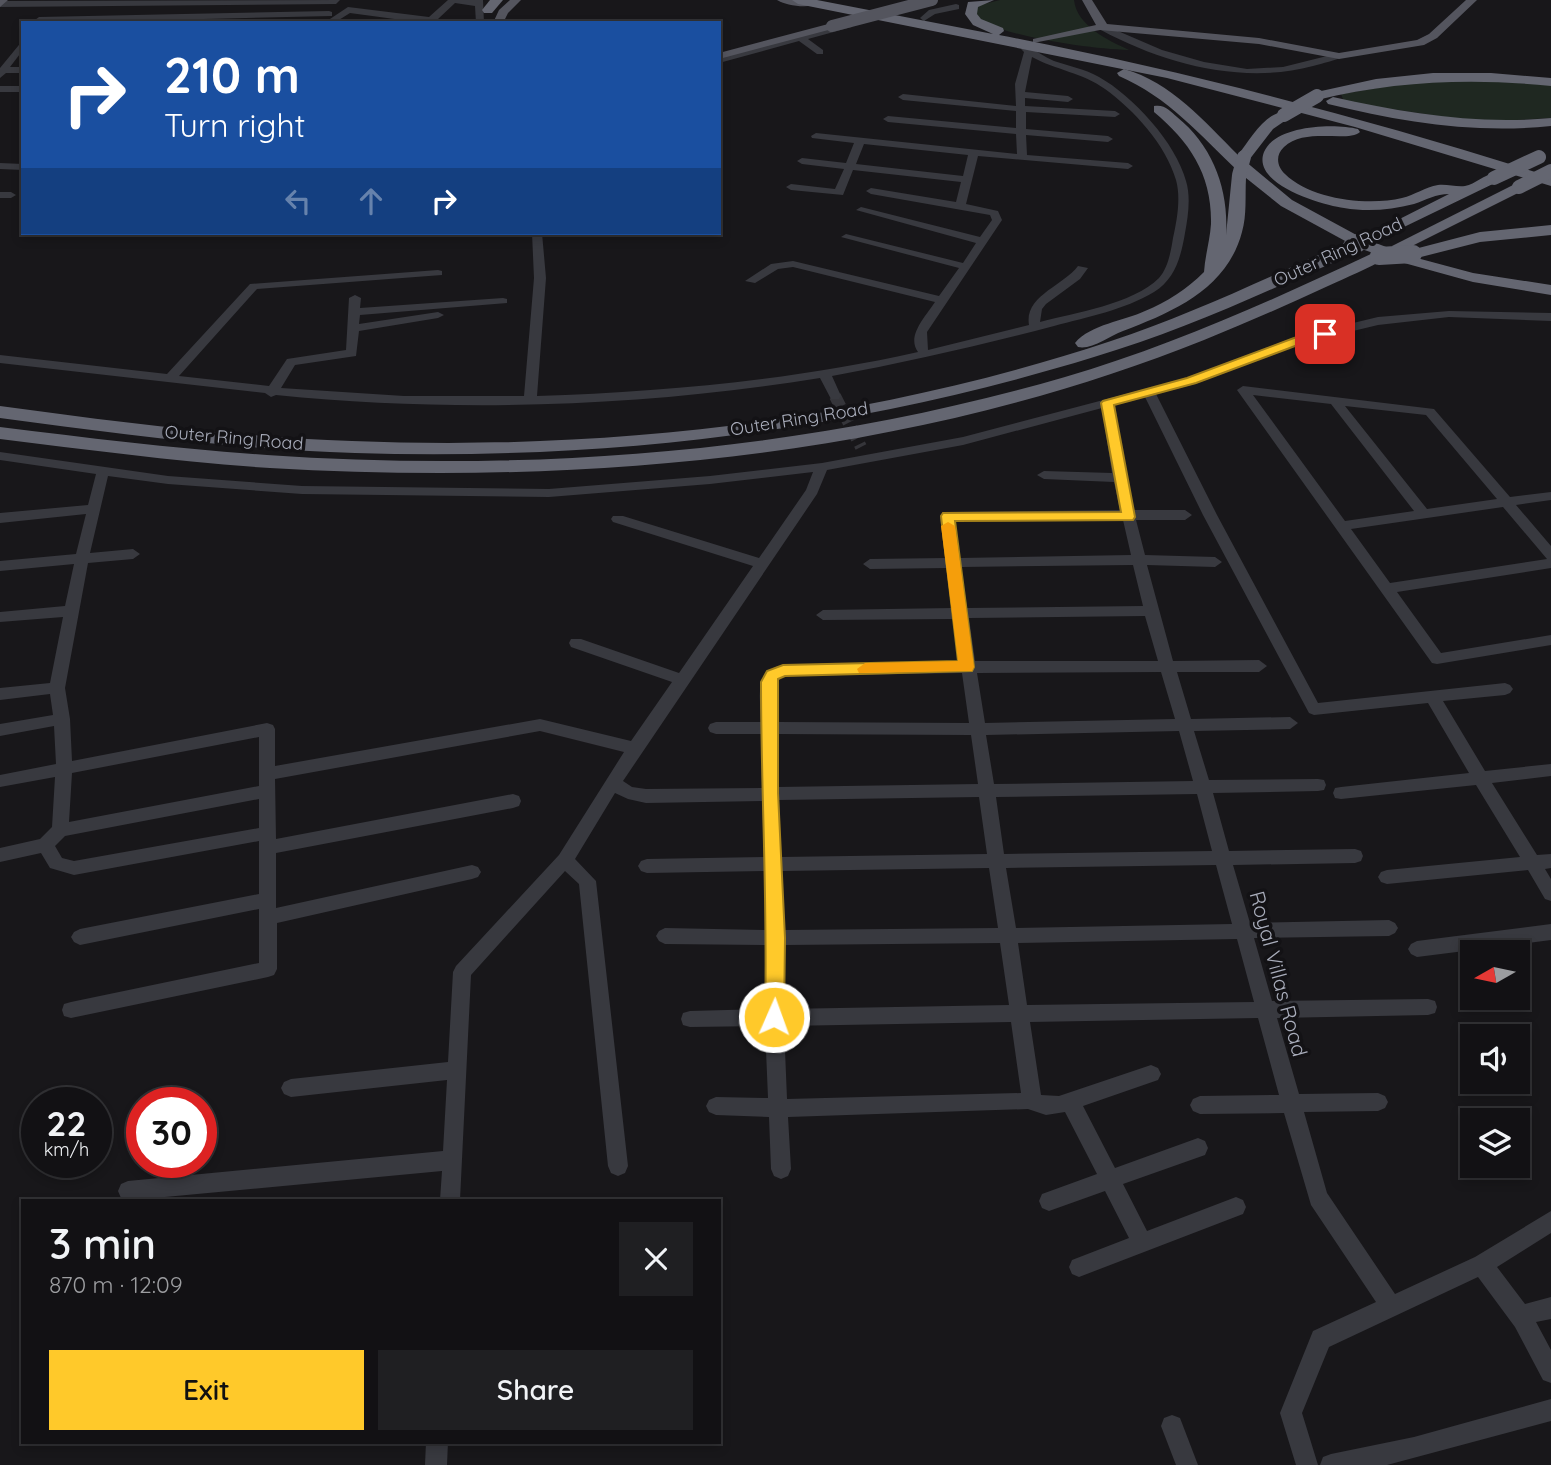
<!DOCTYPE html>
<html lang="en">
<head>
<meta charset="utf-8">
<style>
  :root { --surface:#121114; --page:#1f1f22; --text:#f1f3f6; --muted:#9c9da0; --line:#313134; --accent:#ffc92a }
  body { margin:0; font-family:Quicksand,sans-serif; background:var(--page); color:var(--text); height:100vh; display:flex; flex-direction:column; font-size:26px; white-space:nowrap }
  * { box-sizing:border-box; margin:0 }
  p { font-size:23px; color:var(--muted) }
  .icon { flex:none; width:38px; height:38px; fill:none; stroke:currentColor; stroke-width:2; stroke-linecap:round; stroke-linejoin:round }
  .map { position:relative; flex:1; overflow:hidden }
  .sheet { position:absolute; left:21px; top:1199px; width:700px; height:245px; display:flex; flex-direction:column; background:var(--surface); border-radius:0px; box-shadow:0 4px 10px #0003,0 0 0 2px var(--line) }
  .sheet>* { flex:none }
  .banner { position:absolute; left:21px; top:21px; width:700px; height:214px; border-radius:0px; box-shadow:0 4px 10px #0003,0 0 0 2px var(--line); background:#1a4fa0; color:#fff; overflow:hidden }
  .needle { width:46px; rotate:261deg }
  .fabs { position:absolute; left:1460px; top:940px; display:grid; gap:14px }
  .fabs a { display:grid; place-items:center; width:70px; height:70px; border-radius:0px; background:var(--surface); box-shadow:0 4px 10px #0003,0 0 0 2px var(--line); font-size:35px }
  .speed { position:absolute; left:21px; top:1087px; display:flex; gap:14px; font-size:35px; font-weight:700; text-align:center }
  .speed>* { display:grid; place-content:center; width:91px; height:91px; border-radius:50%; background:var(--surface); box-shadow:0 4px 10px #0003,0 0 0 2px var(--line); line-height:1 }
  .speed small { font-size:18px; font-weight:400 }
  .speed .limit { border:10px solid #d22; background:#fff; color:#111 }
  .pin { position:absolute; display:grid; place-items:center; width:60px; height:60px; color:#fff; margin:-30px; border-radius:14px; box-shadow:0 4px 10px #0006 }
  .me { position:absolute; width:77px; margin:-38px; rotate:2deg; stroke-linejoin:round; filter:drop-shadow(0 0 5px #0008) }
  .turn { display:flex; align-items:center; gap:24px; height:147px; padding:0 28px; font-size:32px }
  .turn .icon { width:91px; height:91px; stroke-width:2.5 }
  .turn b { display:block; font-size:49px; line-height:60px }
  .lanes { display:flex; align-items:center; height:66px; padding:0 28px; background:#0003; justify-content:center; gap:35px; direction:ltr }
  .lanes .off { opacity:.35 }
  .round { display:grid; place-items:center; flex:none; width:74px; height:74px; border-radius:0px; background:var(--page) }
  .summary { display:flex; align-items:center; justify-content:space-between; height:119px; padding:0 28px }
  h1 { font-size:42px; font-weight:600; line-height:52px }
  .action { display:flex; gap:14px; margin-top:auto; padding:14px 28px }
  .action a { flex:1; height:80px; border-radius:0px; background:var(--accent); color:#111; font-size:28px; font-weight:600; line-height:80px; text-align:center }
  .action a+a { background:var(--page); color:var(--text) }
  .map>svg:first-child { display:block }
  .green { fill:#1f2821 }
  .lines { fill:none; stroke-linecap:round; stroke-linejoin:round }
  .minor-tunnel { stroke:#35353a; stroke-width:12; stroke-dasharray:12 6; stroke-linecap:butt }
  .minor { fill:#38393f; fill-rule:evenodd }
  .major { fill:#54555e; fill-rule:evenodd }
  .highway { fill:#646671; fill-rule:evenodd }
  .major-bridge { stroke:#54555e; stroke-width:12 }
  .highway-bridge-far1 { stroke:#646671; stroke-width:14 }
  .highway-bridge { stroke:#646671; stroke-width:18 }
  .route { fill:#ffc92a; stroke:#a6831b; stroke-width:2 }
  .slow { fill:#f59e0b }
  .labels { text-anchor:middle; stroke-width:7; stroke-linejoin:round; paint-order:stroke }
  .far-street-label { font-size:18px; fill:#a9adbb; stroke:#131215 }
  .street-label { font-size:21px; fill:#a9adbb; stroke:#131215 }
</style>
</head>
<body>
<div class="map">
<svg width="1551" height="1465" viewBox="0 0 1551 1465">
  <rect width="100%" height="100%" fill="#18171a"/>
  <g class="green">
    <path d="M1000,0H1074C1077,26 1108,40 1129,50C1089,49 1018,38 982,22L975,11L976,6Z"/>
    <path d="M1440,78L1551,85V118L1479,122L1344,102L1341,94Z"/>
  </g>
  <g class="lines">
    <path class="minor-tunnel" d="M835,396L861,447"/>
    <g class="minor">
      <path d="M340,0L336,4L0,7V1Z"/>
      <path d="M448,0H483L484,23H476L475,6L455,3L438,19L457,23H424L350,13L334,23H324L348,7L429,17Z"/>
      <path d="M956,4L959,5V9L935,14L924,21L920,18L929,10Z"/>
      <path d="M329,11L332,12V16L39,23L35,20L39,17Z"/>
      <path d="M849,22L853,25L852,27L808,39L823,50V54H817L799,41L719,63V57Z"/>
      <path d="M1104,25L1162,50L1204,62L1247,69L1283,67L1339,53L1344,56C1335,61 1323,63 1313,66C1243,85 1164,64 1101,30L1100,28Z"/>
      <path d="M23,40V50L10,67H23V73H6L0,78V68Z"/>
      <path d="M1026,46C1036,50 1044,57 1054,61C1069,66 1085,69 1099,77C1133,96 1176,143 1186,181C1191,197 1188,217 1185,233C1181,257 1175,279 1154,292C1124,310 1087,317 1054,326C981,345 907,362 832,376L841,396L839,399H831L820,378C642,407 456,413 276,395L271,397L265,393L0,363V355L167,374L250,284L438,270L442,271V275L257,289L179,376L269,386L287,359L346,350L349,298L355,295L361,298L360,308L503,298L507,299V303L360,315L359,324L438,312L444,315L438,318L359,331L356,356L295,365L281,388L404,396H524L534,278L532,233H542L546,278L537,396C664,392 793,380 918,352C906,336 926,316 935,302L793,267L778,269L755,283L745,281L771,264L793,261L939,296L959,268L841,237L846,234L963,263L976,243L856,210L861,207L980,237L992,220L990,215L871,194L866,191L871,188L956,202L961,182L853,170L843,195L791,190L786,187L791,184L835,189L844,169L802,164L797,161L802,158L846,163L854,143L812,138L811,136L816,133L1017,154L1016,134L888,122L883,119L888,116L1016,128V111L903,100L898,97L903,94L1016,106L1015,84L1024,52L1021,49ZM1032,57C1056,70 1083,73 1105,89C1134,110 1166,145 1176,180C1181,198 1177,220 1173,238C1171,251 1168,268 1159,278C1133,304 1074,313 1040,322L1042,309L1046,304L1080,279L1088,268L1078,266C1063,286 1024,296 1029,325L928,350L927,332L1002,220L998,211L966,204L978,156L1128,169L1133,166L1128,163L1027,155L1026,135L1108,142L1113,139L1108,136L1026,129V112L1115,117L1120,114L1115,111L1025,106V98L1068,102L1073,99L1068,96L1025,92ZM864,144L968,155L963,176L856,164Z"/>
      <rect x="0" y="86" width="23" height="6"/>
      <path d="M0,163L23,164V170L0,169Z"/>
      <path d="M0,192H11L16,195L11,198H0Z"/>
      <path d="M1449,311L1551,313V321L1449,317L1378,325L1303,343L1195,384L1156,394L1217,515L1318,703L1505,683L1510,685L1513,689L1510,693L1505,695L1443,701L1485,771L1551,764V776L1492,783L1537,855L1551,854V868L1545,869L1551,879V901L1545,899L1528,870L1387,884L1381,882L1378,877L1381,872L1387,870L1520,857L1476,785L1341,799L1335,798L1333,793L1335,788L1341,787L1469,773L1428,703L1314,715L1309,713L1203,515L1145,397L1115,405L1123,463L1134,510H1185L1192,515L1185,520H1136L1145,555L1215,557L1222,562L1215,567L1147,565L1173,661L1259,660L1267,666L1259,672H1177L1191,719L1290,717L1298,723L1290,729L1194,731L1209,780L1318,779L1324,780L1326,785L1324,790L1318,791L1213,793L1229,851L1355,849L1361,851L1363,856L1361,861L1355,863L1233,865L1250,923L1389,920L1395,923L1398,928L1395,933L1389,936L1254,938L1272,1001L1428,999L1435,1001L1437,1007L1435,1013L1428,1015L1277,1018L1299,1094L1378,1093L1385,1096L1388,1102L1385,1108L1378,1111L1304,1112L1327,1193L1395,1294L1475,1257L1551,1211V1233L1497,1267L1525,1304L1551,1297V1319L1536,1322L1551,1350V1383L1543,1380L1515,1327L1478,1277L1329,1347L1302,1413L1318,1465H1296L1280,1413L1313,1331L1376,1302L1311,1205L1284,1113L1200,1114L1193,1111L1190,1105L1193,1099L1200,1096L1279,1095L1258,1018L1030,1022L1041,1095L1059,1096L1151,1065L1158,1068L1161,1074L1158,1080L1083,1106L1115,1168L1198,1138L1205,1141L1208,1148L1205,1155L1123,1184L1147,1231L1236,1197L1243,1200L1246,1207L1243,1214L1079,1277L1072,1274L1069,1267L1072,1260L1129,1238L1105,1191L1049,1211L1042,1208L1039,1201L1042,1194L1097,1174L1065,1112L1046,1115L1028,1109L788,1117L791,1169L788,1176L781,1179L774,1176L771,1169L769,1117L716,1115L709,1112L706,1106L709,1100L716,1097L768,1098L765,1026L690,1027L683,1025L681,1019L683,1013L690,1011L765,1009L767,945L665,944L659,941L656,936L659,931L665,928L767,930L765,871L647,873L641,871L638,866L641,861L647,859L764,857L762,801L646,803L628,799L615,793L575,859L596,881L628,1166L625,1173L618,1176L611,1173L608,1166L579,884L565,871L471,975L460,1200H440L442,1171L133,1200L121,1198L118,1191L121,1184L128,1181L443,1151L447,1080L291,1097L284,1094L281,1088L284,1082L291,1079L448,1062L453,972L456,966L559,855L624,752L540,731L275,779L276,839L513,794L519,796L521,801L519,806L513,808L276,853V908L472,865L478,867L481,872L478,877L472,879L277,923V969L274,975L268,977L71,1018L64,1016L62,1010L64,1004L71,1002L259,963V909L80,945L74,942L71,937L74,932L80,929L259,894V841L74,875L50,868L41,853L0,862V848L40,839L52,827L55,777L0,787V775L56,764L54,726L0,736V724L53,715L50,694L0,700V688L50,683L63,617L0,622V612L65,606L74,564L0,571V561L76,554L86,514L0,523V513L88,505L96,474L0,460V452L168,476L302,486L549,489L710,476L822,463L963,437L1187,378L1295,337L1378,317ZM1102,408L1112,473L1044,471L1037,475L1044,479L1114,482L1120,510L944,512L940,518L946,558L870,559L863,564L870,569L947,568L953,608L823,610L816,615L823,620L954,619L960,662L778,666C753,677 761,699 761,722H716L710,724L708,728L710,732L716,734H761L762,788L646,789L632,787L623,781L817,494L827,470L963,445ZM813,472L806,490L759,558L623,516H613L611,519L613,522L753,566L679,673L581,639H571L569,643L571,647L672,682L631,741L540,719L275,766V729L273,725L267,723L72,761L70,719L65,688L88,563L133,559L140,554L133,549L90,553L108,476L168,484L302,494L549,497L710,484ZM954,520H1123L1131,555L960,558ZM1133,565L1143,606L967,608L961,567ZM1145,616L1158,661H975L969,618ZM1161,672L1175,719L985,723L977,673ZM962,673L969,723L777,722L776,682L785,676ZM1179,731L1193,781L994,784L986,735ZM777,734L971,735L978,784L778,787ZM259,737V786L69,822L72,773ZM1197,794L1212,851L1004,854L996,797ZM979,797L987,854L781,857L779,800ZM259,799V828L74,861L62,858L55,846L65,836ZM1216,865L1232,924L1016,928L1006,868ZM989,868L998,928L784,930L782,871ZM1237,939L1254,1002L1027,1005L1018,943ZM1000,943L1009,1005L783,1009L785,945ZM1011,1022L1021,1093L787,1099L784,1026Z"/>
      <path d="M1243,386L1434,409L1510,497L1551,492V500L1516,505L1551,546V568L1397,592L1441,653L1551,635V645L1437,664L1432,663L1237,390ZM1253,395L1331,404L1414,511L1345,521ZM1345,406L1426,415L1497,499L1427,509ZM1503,507L1547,559L1390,583L1351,529Z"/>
      <path d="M1551,924V940L1417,957L1411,954L1408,949L1411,944L1417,941Z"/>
      <path d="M1551,1399V1421L1387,1465H1320L1323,1457L1331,1454L1414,1437Z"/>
      <path d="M1172,1415L1180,1418L1198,1465H1176L1161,1426L1164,1418Z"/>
      <path d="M426,1442H448L447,1465H425Z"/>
    </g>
    <g class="major">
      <path d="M0,0H8L0,7Z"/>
      <path d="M510,0H521L508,13L503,23H493L499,10Z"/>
      <path d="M777,0H815L819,3C810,9 786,6 777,0Z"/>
      <path d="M1082,0H1092L1107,24L1259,38L1339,53L1417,40L1429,34L1466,0H1477L1437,38L1424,45L1339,59L1259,44L1100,30L1033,43V39L1096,25Z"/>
      <path d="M832,23L837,26L836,28L719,59V53Z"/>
    </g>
    <g class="highway">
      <path d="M490,0H503L492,13H484L482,10Z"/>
      <path d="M792,0H817L993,34L973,25L965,14L968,2L994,0L978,7L977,14L981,19L1003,28L1004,31L999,35C1186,71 1370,119 1551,177V186L1355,127L1167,78L798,4Z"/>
      <path d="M1124,69C1171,82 1205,122 1238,155C1250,140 1267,108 1289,112V118L1273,129L1249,160L1245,161L1292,200L1362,238L1449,194C1436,194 1426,200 1414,204C1391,210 1367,212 1344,208C1323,205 1251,185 1264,152C1275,125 1334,123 1358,129L1360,132C1348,143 1305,127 1284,147C1275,155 1277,167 1285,174C1311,200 1369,206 1402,198C1415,195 1425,187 1438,185C1447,184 1456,187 1465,186C1477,184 1486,171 1499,175L1501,178L1499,181L1373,242L1405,254L1407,251L1480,232L1551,225V235L1480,242L1417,258L1473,273L1551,285V295L1473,282L1386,258C1368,269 1347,277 1328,286C1287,305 1246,323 1204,340C910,458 584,486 270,468C179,462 90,450 0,439V427C89,438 178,449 267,455C534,473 807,452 1065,377C1171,346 1273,300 1373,253L1359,248C1339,262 1313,271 1290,281C1226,310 1162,337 1094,357C854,431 606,461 355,453C236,449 118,434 0,418V406C117,422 234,437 352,441C607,451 867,422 1111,341C1192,314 1269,277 1347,242L1281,206L1246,178C1245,196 1247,215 1242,232C1227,289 1173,312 1123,331C1109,336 1092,350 1078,347L1075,343C1091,324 1124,321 1145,311C1167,302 1187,289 1204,272C1205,256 1210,240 1211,224C1212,175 1190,142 1154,112V106C1165,104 1170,111 1177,117C1213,146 1229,190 1226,235L1232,175L1238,171C1200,135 1168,97 1119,76L1117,73Z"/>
      <path d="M1433,73H1491L1551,78V86C1471,78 1395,81 1317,100L1310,96L1312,93L1376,79Z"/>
      <path d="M1333,97C1406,113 1476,125 1551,118V126C1475,134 1401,122 1328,104L1326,101Z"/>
      <path d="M1519,182L1527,187L1524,190L1406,249H1394L1392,246Z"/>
    </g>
    <path class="major-bridge" d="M832,26L932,0"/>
    <g class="highway-bridge-far1">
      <path d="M1284,115L1317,96"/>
      <path d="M1239,175L1244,157"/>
      <path d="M1494,178L1539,157"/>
      <path d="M1519,187L1551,171"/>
      <path d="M1354,245L1370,238"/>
    </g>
    <g class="highway-bridge">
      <path d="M1352,246L1358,243"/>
      <path d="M1379,256L1413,254"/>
    </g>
  </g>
  <path class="route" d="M1325,330L1329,332V337L1303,343L1196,383L1114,405L1135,517L1133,520L955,521L974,667L972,671L785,676L778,679V793L785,938L784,1017L781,1023L774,1025L768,1023L765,1017C768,905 761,794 761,682L767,671L783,665L958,661L941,516L943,513L1121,512L1101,403L1103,401L1187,378L1294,338Z"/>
  <path class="slow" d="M948,522L955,526L974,667L972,671L859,673L857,669L865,663L958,661L941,526Z"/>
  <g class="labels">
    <g class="far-street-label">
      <text transform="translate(1338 252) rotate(-25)" y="6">Outer Ring Road</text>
      <text transform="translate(799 419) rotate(-9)" y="6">Outer Ring Road</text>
      <text transform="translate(234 438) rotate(5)" y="6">Outer Ring Road</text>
    </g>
    <g class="street-label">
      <text transform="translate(1278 974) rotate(75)" y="7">Royal Villas Road</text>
    </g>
  </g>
</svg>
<div class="fabs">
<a><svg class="needle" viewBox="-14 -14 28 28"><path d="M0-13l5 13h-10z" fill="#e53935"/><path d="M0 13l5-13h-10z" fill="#9c9da0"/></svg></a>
<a><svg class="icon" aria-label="sound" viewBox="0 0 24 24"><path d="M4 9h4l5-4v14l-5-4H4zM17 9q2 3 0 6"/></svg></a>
<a><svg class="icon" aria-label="layers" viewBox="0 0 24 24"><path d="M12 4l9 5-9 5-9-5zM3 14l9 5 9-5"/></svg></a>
</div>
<div class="speed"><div>22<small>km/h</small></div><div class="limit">30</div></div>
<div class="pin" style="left:1325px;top:334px;background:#d93025"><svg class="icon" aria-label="arrive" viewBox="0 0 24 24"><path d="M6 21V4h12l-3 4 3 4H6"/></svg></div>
<svg class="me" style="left:774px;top:1017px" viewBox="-20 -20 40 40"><circle r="17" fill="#ffc92a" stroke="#fff" stroke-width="3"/><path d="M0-11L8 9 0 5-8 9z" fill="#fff"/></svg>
<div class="banner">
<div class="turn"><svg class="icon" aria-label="right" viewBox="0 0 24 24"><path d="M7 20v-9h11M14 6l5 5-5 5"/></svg><div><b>210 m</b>Turn right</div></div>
<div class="lanes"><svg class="icon off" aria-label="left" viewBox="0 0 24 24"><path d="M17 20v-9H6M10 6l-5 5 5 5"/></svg><svg class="icon off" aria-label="ahead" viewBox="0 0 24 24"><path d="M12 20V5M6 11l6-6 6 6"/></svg><svg class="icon" aria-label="right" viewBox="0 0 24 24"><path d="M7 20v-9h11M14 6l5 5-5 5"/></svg></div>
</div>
<section class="sheet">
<div class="summary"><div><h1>3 min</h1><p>870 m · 12:09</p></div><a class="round"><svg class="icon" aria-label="close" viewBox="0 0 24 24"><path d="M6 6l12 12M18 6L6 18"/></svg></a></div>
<div class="action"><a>Exit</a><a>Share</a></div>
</section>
</div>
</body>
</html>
